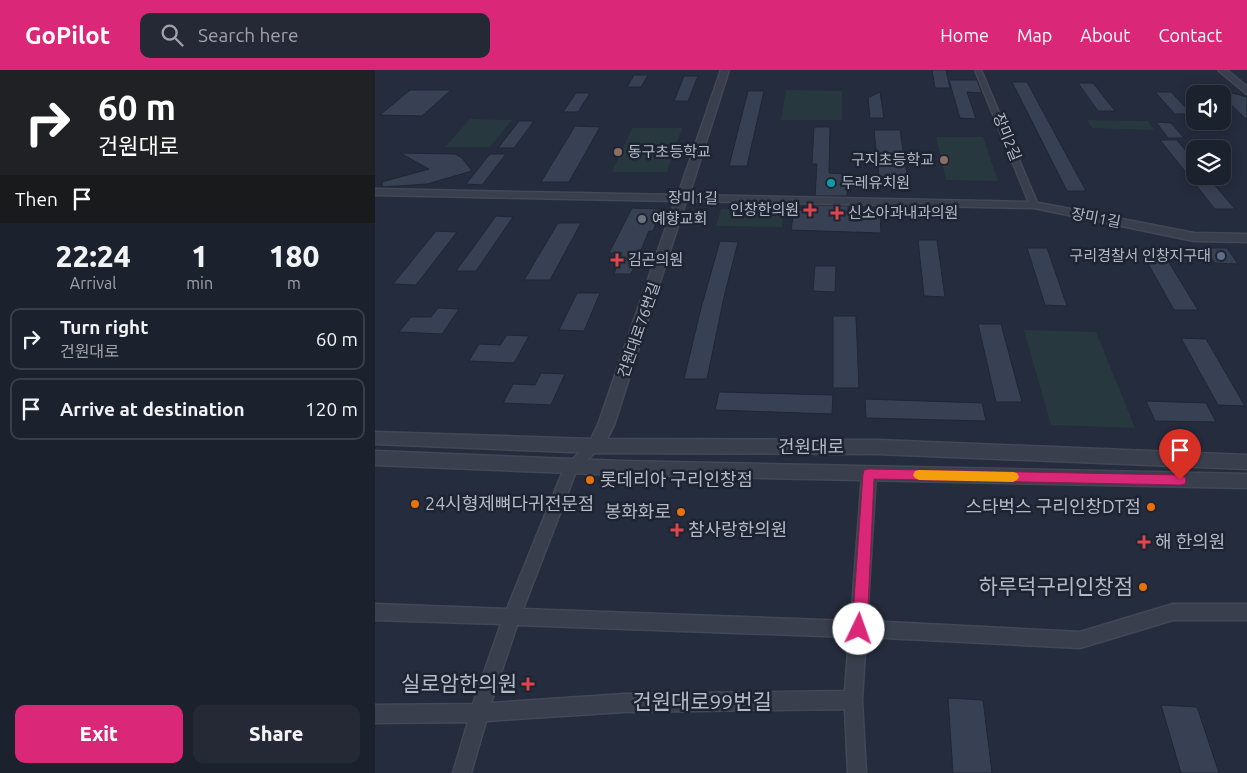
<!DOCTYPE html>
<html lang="en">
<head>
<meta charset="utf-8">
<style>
  :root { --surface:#1c212e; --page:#252936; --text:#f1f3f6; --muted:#a0a3aa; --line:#3a3e4a; --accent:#db2777 }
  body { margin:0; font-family:Ubuntu,"Noto Sans KR",sans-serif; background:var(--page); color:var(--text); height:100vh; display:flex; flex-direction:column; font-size:19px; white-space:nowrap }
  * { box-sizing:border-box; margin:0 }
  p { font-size:16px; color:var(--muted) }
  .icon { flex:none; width:28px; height:28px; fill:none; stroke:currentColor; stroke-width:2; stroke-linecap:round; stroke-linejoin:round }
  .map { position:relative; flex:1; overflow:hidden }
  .drawer { display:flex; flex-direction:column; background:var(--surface); width:375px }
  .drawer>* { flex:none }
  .hud { background:#202124; color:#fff; overflow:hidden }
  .tools { position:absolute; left:811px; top:15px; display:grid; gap:10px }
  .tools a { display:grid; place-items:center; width:45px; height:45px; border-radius:10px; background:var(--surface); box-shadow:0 2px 12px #0003,0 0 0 1px var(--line); font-size:25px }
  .pin { position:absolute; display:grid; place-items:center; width:42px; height:42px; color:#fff; margin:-51px -21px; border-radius:50% 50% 50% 0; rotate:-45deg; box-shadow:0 0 5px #0007 }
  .pin .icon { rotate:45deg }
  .me { position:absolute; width:55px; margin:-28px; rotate:3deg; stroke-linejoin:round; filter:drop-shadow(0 0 4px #0008) }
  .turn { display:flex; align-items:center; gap:18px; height:105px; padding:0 15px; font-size:22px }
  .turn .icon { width:65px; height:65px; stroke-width:2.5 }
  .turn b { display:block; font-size:35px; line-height:42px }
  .then { display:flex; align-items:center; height:48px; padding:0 15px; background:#0003; gap:10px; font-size:19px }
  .eta { display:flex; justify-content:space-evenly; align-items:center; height:85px; text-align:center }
  .eta b { font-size:30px; font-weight:800; line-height:35px }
  .button { display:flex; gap:10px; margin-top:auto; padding:10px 15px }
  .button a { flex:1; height:58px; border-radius:10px; background:var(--accent); color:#fff; font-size:20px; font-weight:800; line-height:58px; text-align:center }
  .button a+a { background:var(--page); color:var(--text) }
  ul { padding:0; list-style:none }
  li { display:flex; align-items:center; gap:15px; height:62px; margin:0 10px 8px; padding:0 5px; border:2px solid var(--line); border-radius:10px }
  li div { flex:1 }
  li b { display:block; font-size:19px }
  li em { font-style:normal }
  header { display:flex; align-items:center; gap:30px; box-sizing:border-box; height:70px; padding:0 25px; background:var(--accent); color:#fff }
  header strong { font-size:24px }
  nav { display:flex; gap:28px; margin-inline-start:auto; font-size:18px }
  .search { width:350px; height:45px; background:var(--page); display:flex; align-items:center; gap:12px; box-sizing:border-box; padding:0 18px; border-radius:10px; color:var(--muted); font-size:19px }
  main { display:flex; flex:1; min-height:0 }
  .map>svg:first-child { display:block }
  .green { fill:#27383e }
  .building { fill:#384053; stroke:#202634 }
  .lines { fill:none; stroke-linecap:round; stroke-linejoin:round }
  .minor-casing { stroke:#424856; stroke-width:3 }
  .tertiary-casing { stroke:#424856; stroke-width:3 }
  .minor { fill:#393f4d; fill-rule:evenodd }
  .tertiary { fill:#393f4d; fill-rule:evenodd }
  .route { fill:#db2777; stroke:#8e194d }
  .slow { fill:#f59e0b }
  .education-dot { fill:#8d6e63; stroke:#1e2432; stroke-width:2 }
  .culture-dot { fill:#0f9aa8; stroke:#1e2432; stroke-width:2 }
  .health-dot { fill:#e0444e; stroke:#1e2432; stroke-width:2 }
  .worship-dot { fill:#6b7280; stroke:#1e2432; stroke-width:2 }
  .service-dot { fill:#5c6f8a; stroke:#1e2432; stroke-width:2 }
  .food-dot { fill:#e8710a; stroke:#1e2432; stroke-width:2 }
  .labels { text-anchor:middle; stroke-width:5; stroke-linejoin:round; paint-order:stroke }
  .far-street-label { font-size:15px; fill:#b5bac8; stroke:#1e2432 }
  .far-poi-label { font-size:15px; fill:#b5bac8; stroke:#1e2432; text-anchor:start }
  .street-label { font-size:18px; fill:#b5bac8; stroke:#1e2432 }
  .poi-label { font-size:18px; fill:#b5bac8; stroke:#1e2432; text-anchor:start }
  .near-poi-label { font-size:21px; fill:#b5bac8; stroke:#1e2432; text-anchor:end }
  .near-street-label { font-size:21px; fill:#b5bac8; stroke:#1e2432 }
</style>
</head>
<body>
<header>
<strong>GoPilot</strong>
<div class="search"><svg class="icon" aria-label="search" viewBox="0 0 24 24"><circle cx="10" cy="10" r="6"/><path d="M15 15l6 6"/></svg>Search here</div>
<nav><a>Home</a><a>Map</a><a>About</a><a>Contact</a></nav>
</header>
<main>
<section class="drawer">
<div class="hud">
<div class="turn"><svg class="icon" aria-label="right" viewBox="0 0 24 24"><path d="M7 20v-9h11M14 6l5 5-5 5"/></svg><div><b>60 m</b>건원대로</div></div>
<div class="then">Then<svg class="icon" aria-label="arrive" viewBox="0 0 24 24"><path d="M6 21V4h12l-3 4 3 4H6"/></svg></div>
</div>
<div class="eta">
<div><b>22:24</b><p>Arrival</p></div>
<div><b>1</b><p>min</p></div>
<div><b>180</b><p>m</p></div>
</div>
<ul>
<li><svg class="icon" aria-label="right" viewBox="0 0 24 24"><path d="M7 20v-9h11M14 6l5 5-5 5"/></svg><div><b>Turn right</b><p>건원대로</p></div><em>60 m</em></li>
<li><svg class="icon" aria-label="arrive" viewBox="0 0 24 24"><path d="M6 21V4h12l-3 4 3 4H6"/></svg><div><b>Arrive at destination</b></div><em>120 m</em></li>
</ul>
<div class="button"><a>Exit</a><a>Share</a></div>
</section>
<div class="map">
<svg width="872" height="703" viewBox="0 0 872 703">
  <rect width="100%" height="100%" fill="#252c3d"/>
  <g class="green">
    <path d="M411,20L467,21V50H406Z"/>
    <path d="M95,49L137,50L115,77H70Z"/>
    <path d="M712,50L773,51L779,60L717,58Z"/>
    <path d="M257,58H307L292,102H237Z"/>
    <path d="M561,67H608L623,111L571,110Z"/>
    <path d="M346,139L409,141L407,157L341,156Z"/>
    <path d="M649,260L721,262L760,358L676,355Z"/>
  </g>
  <g class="building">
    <path d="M557,0H571L575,18H560Z"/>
    <path d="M259,5H273L266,17H252Z"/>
    <path d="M309,6H323L313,31H299Z"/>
    <path d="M574,10H602L607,23L592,22L601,49L585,48Z"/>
    <path d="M637,12H652L711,121H692Z"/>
    <path d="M703,13H718L740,41H723Z"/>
    <path d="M838,18L872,27V50L848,27V24H844Z"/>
    <path d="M35,20H76L47,46L5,45Z"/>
    <path d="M373,21H389L372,96H354Z"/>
    <path d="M505,22L509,48H495L493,28Z"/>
    <path d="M780,22H796L817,44H800Z"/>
    <path d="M201,23H215L203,42H188Z"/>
    <path d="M144,51H159L139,78H123Z"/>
    <path d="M781,52L796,53L809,68H793Z"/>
    <path d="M200,56L225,57L194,112H166Z"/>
    <path d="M439,57H455L454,103L472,104V126H440L442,94H437Z"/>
    <path d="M499,60H525L534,117L505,116Z"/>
    <path d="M785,70H802L820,92V106H832L860,139H840Z"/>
    <path d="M25,83L80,84L87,88L97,101L52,114L8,117L7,112L54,99Z"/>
    <path d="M115,84H131L107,115L91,114Z"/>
    <path d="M440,135L473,136V141L505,142L506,163L416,160L419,140L439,141Z"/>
    <path d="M257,138L287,139L278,161H274L256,204H239L247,183H234Z"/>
    <path d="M121,146L138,147L101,201H81Z"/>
    <path d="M183,153H206L175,210H149Z"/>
    <path d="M61,161L82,162L41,215L18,214Z"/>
    <path d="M543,170H562L570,227L549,226Z"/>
    <path d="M345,171L363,172L349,227L332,309H309L326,238Z"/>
    <path d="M652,178H672L692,236L670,235Z"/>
    <path d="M828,178H852L863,194L840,193Z"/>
    <path d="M766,181H787L823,240H799Z"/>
    <path d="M440,196H461L460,222L438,221Z"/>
    <path d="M202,223H225L209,261L184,260Z"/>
    <path d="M63,238L84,239L67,264L24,262L36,247H56Z"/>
    <path d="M458,246H481L484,318H458Z"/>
    <path d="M603,254H626L647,332H621Z"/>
    <path d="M132,265L154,266L139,293L94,291L104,274L125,275Z"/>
    <path d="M806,268L831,269L870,336L843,335Z"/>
    <path d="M166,303L190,304L176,335L128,333L138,314L160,315Z"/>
    <path d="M344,322L458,325L457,344L340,340Z"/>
    <path d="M490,329L607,333L611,351L491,348Z"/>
    <path d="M771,331L831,333L841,352L780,351Z"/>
    <path d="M573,628L608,630L617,703H578Z"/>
    <path d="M786,635L822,637L844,703H806Z"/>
  </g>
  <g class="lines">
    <g class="minor-casing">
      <g id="minor">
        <path d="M600,0H606L663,135L662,137L655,135Z"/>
        <path d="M221,371L226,372L227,376L202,399L148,539L476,551L487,404L489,400L494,399L499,400L501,404L492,551L705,562L798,534H872V550H798L705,578L491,567L487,630L491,703H473L470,639L249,642L111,651L96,703H78L93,652L0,653V635L98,634L126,554L0,550V534L132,539L190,396L216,372ZM142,555L474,567L470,621L249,624L116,633Z"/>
      </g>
    </g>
    <g class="tertiary-casing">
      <g id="tertiary">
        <path d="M346,0H354L314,125L659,132L819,163L872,164V172L819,171L659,138L311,131L239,355L232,369L503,370L872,385V399L503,384L221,383L0,374V362L216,369L223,355L300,131L0,125V119L303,125Z"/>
        <path d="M843,0H852L872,17V24Z"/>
        <path d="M0,381L246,391L872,404V418L246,405L0,395Z"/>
      </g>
    </g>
    <use href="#minor" class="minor"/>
    <use href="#tertiary" class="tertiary"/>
  </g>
  <path class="route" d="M494,399L805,405L810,407L811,410L810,414L805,415L499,409L492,559L490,564L484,566L479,564L477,559L488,404L489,400Z"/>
  <path class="slow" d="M544,400L638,402L642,403L644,407L642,410L638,412L544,410L540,408L538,405L540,401Z"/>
  <g class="education-dot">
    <circle cx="243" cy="82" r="5"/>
    <circle cx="569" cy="90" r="5"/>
  </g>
  <circle class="culture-dot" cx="456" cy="113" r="5"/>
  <g class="health-dot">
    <path d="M432.5 132.5h5v5h5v5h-5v5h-5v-5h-5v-5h5z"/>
    <path d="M459.5 135.5h5v5h5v5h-5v5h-5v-5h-5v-5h5z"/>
    <path d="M239.5 182.5h5v5h5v5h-5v5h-5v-5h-5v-5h5z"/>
    <path d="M299.5 452.5h5v5h5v5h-5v5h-5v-5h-5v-5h5z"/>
    <path d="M766.5 464.5h5v5h5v5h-5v5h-5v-5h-5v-5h5z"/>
    <path d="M150.5 606.5h5v5h5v5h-5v5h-5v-5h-5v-5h5z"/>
  </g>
  <circle class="worship-dot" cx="267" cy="149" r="5"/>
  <circle class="service-dot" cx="846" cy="186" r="5"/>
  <g class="food-dot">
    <circle cx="215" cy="410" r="5"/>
    <circle cx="40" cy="434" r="5"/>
    <circle cx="776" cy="437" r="5"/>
    <circle cx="306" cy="442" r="5"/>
    <circle cx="768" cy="517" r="5"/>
  </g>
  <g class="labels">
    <g class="far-street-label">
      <text transform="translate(632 67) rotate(68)" y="5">장미2길</text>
      <text transform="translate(318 128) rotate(1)" y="5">장미1길</text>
      <text transform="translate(721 148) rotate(11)" y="5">장미1길</text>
      <text transform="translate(264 260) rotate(-71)" y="5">건원대로76번길</text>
    </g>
    <g class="far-poi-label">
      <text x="253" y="87">동구초등학교</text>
      <text x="559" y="95" text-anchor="end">구지초등학교</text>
      <text x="466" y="118">두레유치원</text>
      <text x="424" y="145" text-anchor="end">인창한의원</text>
      <text x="473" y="148">신소아과내과의원</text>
      <text x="277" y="154">예향교회</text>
      <text x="836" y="191" text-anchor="end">구리경찰서 인창지구대</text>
      <text x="253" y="195">김곤의원</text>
    </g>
    <g class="street-label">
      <text x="436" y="383">건원대로</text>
    </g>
    <g class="poi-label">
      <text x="225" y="416">롯데리아 구리인창점</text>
      <text x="50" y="440">24시형제뼈다귀전문점</text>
      <text x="766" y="443" text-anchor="end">스타벅스 구리인창DT점</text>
      <text x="296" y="448" text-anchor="end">봉화화로</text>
      <text x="313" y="466">참사랑한의원</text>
      <text x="780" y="478">해 한의원</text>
    </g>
    <g class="near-poi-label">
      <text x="758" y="524">하루덕구리인창점</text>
      <text x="142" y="621">실로암한의원</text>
    </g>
    <g class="near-street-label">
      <text x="327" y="639">건원대로99번길</text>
    </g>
  </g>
</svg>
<div class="tools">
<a><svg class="icon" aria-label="sound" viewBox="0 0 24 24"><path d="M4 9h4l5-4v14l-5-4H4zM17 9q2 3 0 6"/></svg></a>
<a><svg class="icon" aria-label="layers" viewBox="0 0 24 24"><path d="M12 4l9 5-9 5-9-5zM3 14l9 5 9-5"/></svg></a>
</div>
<div class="pin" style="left:805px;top:410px;background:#d93025"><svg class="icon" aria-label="arrive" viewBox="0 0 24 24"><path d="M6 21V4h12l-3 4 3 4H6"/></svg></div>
<svg class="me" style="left:484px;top:559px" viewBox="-20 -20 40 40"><circle r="19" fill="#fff"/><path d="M0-13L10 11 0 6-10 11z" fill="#db2777"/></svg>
</div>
</main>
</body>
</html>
